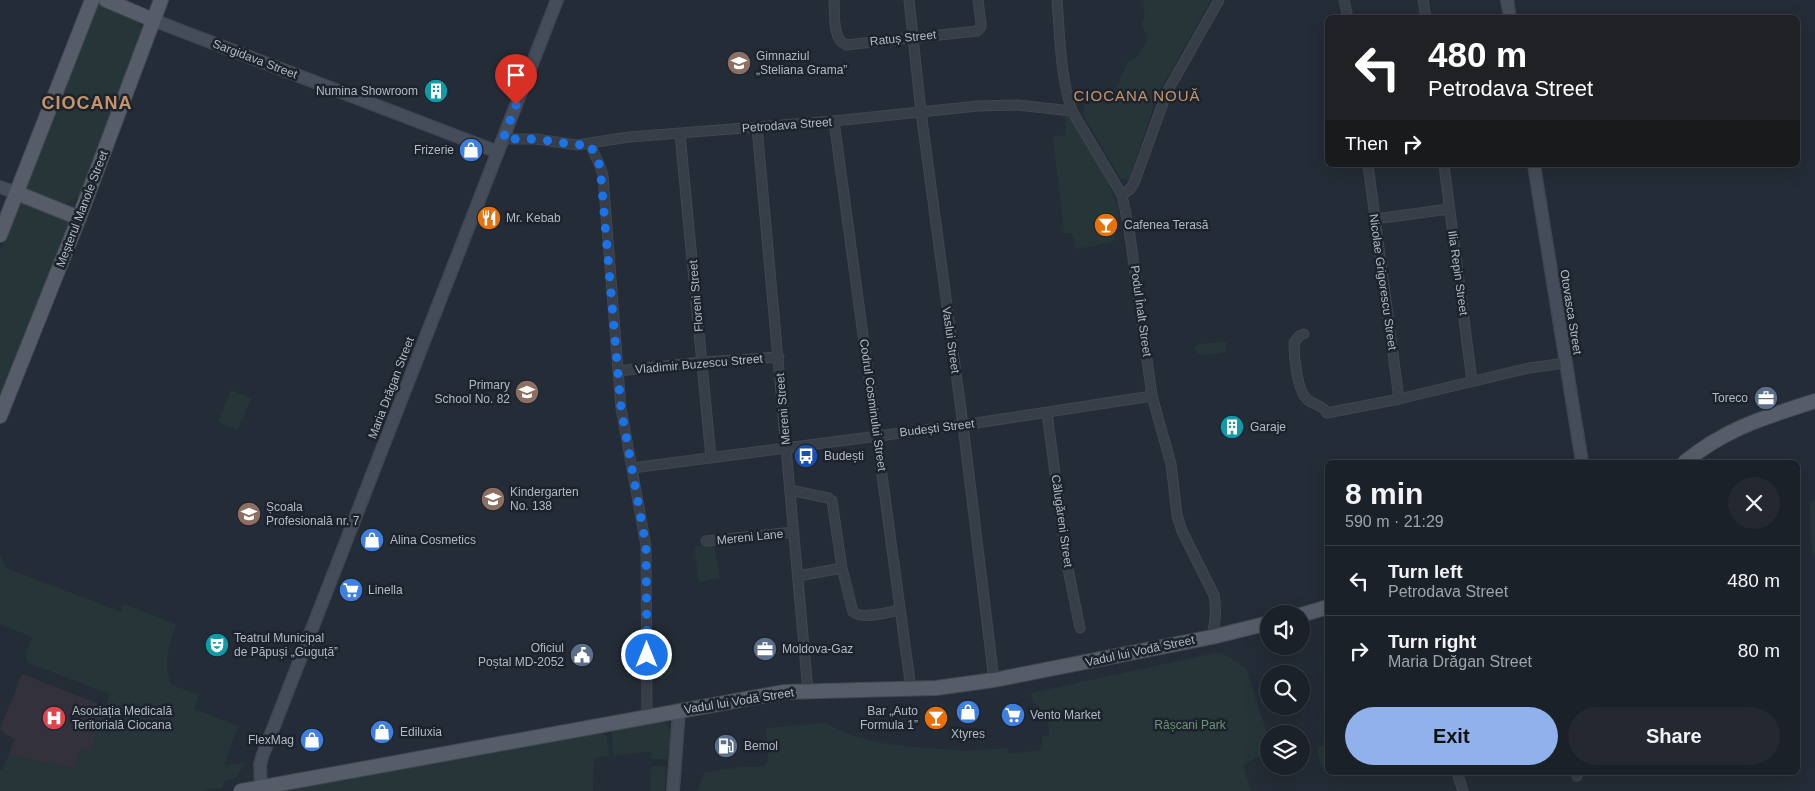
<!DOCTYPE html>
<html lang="en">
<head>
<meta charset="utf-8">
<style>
  :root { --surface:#1b2129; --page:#242931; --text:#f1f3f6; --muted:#a0a3a8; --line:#393e46; --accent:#90b1eb }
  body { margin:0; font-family:Helvetica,sans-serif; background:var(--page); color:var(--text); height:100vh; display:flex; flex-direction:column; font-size:19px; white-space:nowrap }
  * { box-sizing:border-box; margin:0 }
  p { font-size:16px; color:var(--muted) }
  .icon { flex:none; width:28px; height:28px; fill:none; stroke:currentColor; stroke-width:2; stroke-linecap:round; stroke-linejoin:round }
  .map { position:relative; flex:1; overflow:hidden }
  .sheet { position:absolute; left:1325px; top:460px; width:475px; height:315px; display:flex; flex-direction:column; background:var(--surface); border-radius:8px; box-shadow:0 5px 20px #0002,0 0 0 1px var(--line) }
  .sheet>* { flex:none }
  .hud { position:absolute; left:1325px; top:15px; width:475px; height:152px; border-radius:8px; box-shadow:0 5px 20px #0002,0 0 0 1px var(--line); background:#202124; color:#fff; overflow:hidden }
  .buttons { position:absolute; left:1260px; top:605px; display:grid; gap:10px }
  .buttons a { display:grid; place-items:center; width:50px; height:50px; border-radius:50%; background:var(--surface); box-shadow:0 5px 20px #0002,0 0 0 1px var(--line); font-size:25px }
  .pin { position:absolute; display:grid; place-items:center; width:42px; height:42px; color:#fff; margin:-51px -21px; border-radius:50% 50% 50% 0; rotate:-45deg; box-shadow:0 0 5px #0007 }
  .pin .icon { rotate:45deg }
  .me { position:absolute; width:55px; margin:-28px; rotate:0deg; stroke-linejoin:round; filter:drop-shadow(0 0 4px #0008) }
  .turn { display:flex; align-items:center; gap:18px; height:105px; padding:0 20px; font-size:22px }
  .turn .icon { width:65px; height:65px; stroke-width:2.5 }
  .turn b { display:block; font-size:35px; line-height:42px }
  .then { display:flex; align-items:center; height:48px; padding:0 20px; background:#0003; gap:10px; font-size:19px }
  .round { display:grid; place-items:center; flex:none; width:52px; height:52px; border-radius:26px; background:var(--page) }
  .head { display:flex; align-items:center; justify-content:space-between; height:85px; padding:0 20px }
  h1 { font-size:30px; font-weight:700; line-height:38px }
  .button { display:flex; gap:10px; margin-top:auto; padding:10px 20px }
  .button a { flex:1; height:58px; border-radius:30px; background:var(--accent); color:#111; font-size:20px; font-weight:700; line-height:58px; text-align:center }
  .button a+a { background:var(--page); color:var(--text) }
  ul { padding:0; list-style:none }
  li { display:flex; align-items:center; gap:15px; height:70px; padding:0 20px; border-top:1px solid var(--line) }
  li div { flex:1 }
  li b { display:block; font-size:19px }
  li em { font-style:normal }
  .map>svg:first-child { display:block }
  .medical { fill:#33323c }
  .green { fill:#263638 }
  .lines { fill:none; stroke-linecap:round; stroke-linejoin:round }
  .street-casing { stroke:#414751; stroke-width:11 }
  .secondary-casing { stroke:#414751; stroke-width:14 }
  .primary-casing { stroke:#414751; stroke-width:16 }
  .street { stroke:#373e48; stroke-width:9 }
  .secondary { stroke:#464d5a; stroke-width:11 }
  .primary { stroke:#565d68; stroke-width:14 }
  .route { stroke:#1a73e8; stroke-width:9; stroke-dasharray:0 16.2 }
  .labels { text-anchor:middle; stroke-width:5; stroke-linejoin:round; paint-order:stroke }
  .street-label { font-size:12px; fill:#b2b9c4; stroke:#1d232c }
  .poi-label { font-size:12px; fill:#b2b9c4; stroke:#1d232c; text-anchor:start }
  .park-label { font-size:12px; fill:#6c9276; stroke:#1d232c }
  .quarter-label { font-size:15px; letter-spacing:1px; fill:#c6946b; stroke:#1d232c }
  .district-label { font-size:18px; font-weight:bold; letter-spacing:1px; fill:#c6946b; stroke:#1d232c }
</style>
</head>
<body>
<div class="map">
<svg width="1815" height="791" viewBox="0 0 1815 791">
  <rect width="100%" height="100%" fill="#242c37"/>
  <path class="medical" d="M22,674L107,707L90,751L82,749L75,768L39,762L9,754L15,739L5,734L0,729Z"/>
  <g class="green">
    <path d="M1143,0H1211L1157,95L1129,180L1120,178L1083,114L1085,104L1110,102L1128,62L1138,56L1147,42V36L1141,23L1145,18Z"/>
    <path d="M97,4H102L137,20L140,24L142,31L80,194L74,201L65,204L28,189L26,185Z"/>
    <path d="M1065,115C1068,116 1070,116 1072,118C1083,129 1115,193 1118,208C1120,218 1118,229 1115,239L1109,243L1076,249L1072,233H1064L1053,137L1066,135Z"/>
    <path d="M20,201L68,220L69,223L0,400V251Z"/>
    <path d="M1223,342H1226V351C1218,354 1207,355 1198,354L1195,350V347L1199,344Z"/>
    <path d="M231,390L251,398L238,430L218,422Z"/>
    <path d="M1815,500V557L1812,553L1810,508V503Z"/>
    <path d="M714,544L720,578L699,582L694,547Z"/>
    <path d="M0,556L2,557L6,568L121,612L124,604L176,624C169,648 162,661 172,685L199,695L194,709L238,726L224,765L245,763L236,778L224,781L222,788L203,791H0V770L2,771L9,754L39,762L75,768L82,748L90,751L107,707L109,694L29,663C22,655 29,646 32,637L0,624Z"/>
    <path d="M1220,652L1246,668L1269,740V751L1243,765L1251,791H697L704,773L741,767H763L768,762L766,728L824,723L857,737L890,745L965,751L1007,748L1009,754L1042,750V736H1049L1048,721L1040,722L1038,705L1033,703L1031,693Z"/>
    <path d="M662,656L670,658L673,671C668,679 656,681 649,674L650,666L662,662Z"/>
    <path d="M663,721C675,728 668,747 667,759H651V751L613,756L612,730Z"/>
    <path d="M601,732L607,737L609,756L594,758L593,791H273Z"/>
    <path d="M1321,746H1327V765L1321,766L1317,749Z"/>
    <path d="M666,766L665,791H650L651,767Z"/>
  </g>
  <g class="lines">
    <g class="street-casing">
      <g id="street">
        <path d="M834,0C835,13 832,39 846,45L977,31L981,27V23L978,0"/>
        <path d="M909,0L921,112L963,425L994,680"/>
        <path d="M1057,0C1060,37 1060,75 1072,111L1122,195L1129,229L1152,396L1171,464L1177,515L1182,531L1214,595C1217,610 1215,622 1212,637"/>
        <path d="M1344,0L1348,18"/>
        <path d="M1423,0L1426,18"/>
        <path d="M834,121L911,689"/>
        <path d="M757,127L808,691"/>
        <path d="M680,134L711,458"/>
        <path d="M503,139H536L577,145L629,137L834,121L978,106L1017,105L1072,111"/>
        <path d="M590,144L600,166L603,176L621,408L646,546L647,716"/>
        <path d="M1368,165L1399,399"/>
        <path d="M1444,165L1472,381"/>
        <path d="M1122,195L1130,189L1134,183L1167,92L1219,0"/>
        <path d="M1375,219L1449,209"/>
        <path d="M1304,334L1299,336L1294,343C1294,356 1297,392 1308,400C1314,405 1323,405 1327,413L1399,399L1529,368L1565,363"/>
        <path d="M618,371L702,362L779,357"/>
        <path d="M1047,413L1067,564L1080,628"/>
        <path d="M632,468L963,425L1152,396"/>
        <path d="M790,490L828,498L832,501L842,568"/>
        <path d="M706,541L794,532"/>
        <path d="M798,576L842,568L853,612C862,620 889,612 900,610"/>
        <path d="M1457,772L1463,791"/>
        <path d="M1577,776V772"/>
      </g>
    </g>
    <g class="secondary-casing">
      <g id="secondary">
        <path d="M1507,0L1510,18"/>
        <path d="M153,20L498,152"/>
        <path d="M1534,165L1582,462"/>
        <path d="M0,187L17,193"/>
        <path d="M261,787L260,765L262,757L557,0"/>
        <path d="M673,791L679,710"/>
      </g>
    </g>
    <g class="primary-casing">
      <g id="primary">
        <path d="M106,0L153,20"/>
        <path d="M17,193L79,218"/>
        <path d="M0,235L92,0"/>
        <path d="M0,416L79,218L161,0"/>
        <path d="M1685,462C1726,428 1766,417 1815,401"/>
        <path d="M1301,615L1328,607"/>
        <path d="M241,791L784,692L936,688L994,680L1212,637L1269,623"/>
      </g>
    </g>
    <use href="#street" class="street"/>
    <use href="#secondary" class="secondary"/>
    <use href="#primary" class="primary"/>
  </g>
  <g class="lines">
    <path class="route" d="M516,105L503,139H536L577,145L590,144L600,166L621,408L646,546L647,655"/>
  </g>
  <defs>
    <g id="school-disc" transform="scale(1.25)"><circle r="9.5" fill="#8d6e63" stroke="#1d232c"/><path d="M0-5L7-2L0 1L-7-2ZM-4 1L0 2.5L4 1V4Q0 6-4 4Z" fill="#fff"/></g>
    <g id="building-disc" transform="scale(1.25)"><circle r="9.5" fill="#0f9aa8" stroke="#1d232c"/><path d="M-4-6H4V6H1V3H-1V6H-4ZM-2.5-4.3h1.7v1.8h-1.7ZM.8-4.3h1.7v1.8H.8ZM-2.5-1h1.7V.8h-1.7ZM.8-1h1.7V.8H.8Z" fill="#fff"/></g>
    <g id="shop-disc" transform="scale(1.25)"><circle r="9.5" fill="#3f7fe0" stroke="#1d232c"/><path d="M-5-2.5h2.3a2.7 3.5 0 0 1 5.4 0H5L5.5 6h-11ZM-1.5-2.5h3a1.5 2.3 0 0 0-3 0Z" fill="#fff"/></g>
    <g id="restaurant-disc" transform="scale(1.25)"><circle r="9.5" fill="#e8710a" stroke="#1d232c"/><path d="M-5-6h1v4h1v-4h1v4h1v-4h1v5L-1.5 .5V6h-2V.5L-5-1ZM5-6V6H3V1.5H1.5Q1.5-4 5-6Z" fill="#fff"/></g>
    <g id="bar-disc" transform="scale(1.25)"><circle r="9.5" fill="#e8710a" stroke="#1d232c"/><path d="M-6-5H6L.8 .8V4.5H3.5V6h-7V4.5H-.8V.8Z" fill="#fff"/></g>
    <g id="office-disc" transform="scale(1.25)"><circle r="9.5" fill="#5c6f8a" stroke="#1d232c"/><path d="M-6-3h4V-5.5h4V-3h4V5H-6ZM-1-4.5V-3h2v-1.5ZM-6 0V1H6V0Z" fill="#fff"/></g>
    <g id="bus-disc" transform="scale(1.25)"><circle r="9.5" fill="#1a4fb4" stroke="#1d232c"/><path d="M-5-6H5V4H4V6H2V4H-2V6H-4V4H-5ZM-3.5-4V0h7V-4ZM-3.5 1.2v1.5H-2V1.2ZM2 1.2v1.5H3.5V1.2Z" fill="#fff"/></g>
    <g id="university-disc" transform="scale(1.25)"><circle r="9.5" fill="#8d6e63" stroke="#1d232c"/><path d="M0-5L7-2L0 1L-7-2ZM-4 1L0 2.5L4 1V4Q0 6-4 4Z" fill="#fff"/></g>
    <g id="supermarket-disc" transform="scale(1.25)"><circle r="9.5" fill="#3f7fe0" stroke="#1d232c"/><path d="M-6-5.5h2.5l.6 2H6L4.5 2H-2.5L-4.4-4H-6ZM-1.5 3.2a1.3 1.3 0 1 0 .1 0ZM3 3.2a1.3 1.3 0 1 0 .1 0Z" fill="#fff"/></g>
    <g id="theatre-disc" transform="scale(1.25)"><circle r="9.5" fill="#0f9aa8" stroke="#1d232c"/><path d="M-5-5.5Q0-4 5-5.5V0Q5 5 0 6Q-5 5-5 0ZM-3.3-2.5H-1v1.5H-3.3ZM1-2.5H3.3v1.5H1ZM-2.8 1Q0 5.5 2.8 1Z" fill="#fff"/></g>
    <g id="civic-disc" transform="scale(1.25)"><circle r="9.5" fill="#5c6f8a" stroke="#1d232c"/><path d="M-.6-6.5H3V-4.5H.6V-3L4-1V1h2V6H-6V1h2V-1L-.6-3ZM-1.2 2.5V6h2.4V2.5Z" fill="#fff"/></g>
    <g id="hospital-disc" transform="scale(1.25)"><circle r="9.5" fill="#e0444e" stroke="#1d232c"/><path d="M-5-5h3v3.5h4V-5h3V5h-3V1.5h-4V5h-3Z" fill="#fff"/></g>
    <g id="fuel-disc" transform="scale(1.25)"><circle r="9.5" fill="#5c6f8a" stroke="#1d232c"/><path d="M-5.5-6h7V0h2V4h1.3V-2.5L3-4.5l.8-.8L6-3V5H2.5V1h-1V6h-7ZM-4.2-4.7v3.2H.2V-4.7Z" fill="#fff"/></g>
  </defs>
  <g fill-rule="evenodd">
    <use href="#school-disc" x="739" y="63"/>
    <use href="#building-disc" x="436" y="91"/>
    <use href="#shop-disc" x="471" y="150"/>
    <use href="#restaurant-disc" x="489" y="218"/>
    <use href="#bar-disc" x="1106" y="225"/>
    <use href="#school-disc" x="527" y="392"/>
    <use href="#office-disc" x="1766" y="398"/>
    <use href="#building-disc" x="1232" y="427"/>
    <use href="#bus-disc" x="806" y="456"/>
    <use href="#school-disc" x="493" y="499"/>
    <use href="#university-disc" x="249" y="514"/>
    <use href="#shop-disc" x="372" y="540"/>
    <use href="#supermarket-disc" x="351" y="590"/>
    <use href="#theatre-disc" x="217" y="645"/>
    <use href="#office-disc" x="765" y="649"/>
    <use href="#civic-disc" x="582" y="655"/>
    <use href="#shop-disc" x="968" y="712"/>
    <use href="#supermarket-disc" x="1013" y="715"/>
    <use href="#hospital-disc" x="54" y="718"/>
    <use href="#bar-disc" x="936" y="718"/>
    <use href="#shop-disc" x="382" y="732"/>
    <use href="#shop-disc" x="312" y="740"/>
    <use href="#fuel-disc" x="726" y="746"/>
  </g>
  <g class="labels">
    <g class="street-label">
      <text transform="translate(903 38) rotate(-6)" y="4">Ratuș Street</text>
      <text transform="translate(255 59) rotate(21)" y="4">Sargidava Street</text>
      <text transform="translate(787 125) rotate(-4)" y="4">Petrodava Street</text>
      <text transform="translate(82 209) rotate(-69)" y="4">Meșterul Manole Street</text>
      <text transform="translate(1458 273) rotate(82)" y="4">Ilia Repin Street</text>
      <text transform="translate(1383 282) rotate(82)" y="4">Nicolae Grigorescu Street</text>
      <text transform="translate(696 296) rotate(-95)" y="4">Floreni Street</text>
      <text transform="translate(1141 311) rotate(82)" y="4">Podul Înalt Street</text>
      <text transform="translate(1571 312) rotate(81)" y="4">Otovasca Street</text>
      <text transform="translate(951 340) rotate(82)" y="4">Vaslui Street</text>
      <text transform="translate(699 364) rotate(-5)" y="4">Vladimir Buzescu Street</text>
      <text transform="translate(391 388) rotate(-69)" y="4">Maria Drăgan Street</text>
      <text transform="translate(873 405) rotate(82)" y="4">Codrul Cosminului Street</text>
      <text transform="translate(783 409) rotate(-95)" y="4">Mereni Street</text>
      <text transform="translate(937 428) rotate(-7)" y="4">Budești Street</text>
      <text transform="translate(1062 521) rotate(82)" y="4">Călugăreni Street</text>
      <text transform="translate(750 537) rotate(-6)" y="4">Mereni Lane</text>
      <text transform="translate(1140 651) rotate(-12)" y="4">Vadul lui Vodă Street</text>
      <text transform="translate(739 701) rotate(-9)" y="4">Vadul lui Vodă Street</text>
    </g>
    <g class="poi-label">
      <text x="756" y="60">Gimnaziul<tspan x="756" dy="14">„Steliana Grama”</tspan></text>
      <text x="418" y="95" text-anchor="end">Numina Showroom</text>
      <text x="454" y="154" text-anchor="end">Frizerie</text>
      <text x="506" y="222">Mr. Kebab</text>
      <text x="1124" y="229">Cafenea Terasă</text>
      <text x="510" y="389" text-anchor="end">Primary<tspan x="510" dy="14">School No. 82</tspan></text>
      <text x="1748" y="402" text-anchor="end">Toreco</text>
      <text x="1250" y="431">Garaje</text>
      <text x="824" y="460">Budești</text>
      <text x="510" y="496">Kindergarten<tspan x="510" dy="14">No. 138</tspan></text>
      <text x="266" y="511">Școala<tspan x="266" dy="14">Profesională nr. 7</tspan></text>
      <text x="390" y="544">Alina Cosmetics</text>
      <text x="368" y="594">Linella</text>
      <text x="234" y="642">Teatrul Municipal<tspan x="234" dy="14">de Păpuși „Guguță”</tspan></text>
      <text x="564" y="652" text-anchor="end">Oficiul<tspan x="564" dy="14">Poștal MD-2052</tspan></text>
      <text x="782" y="653">Moldova-Gaz</text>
      <text x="72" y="715">Asociația Medicală<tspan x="72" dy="14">Teritorială Ciocana</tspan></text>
      <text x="918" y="715" text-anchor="end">Bar „Auto<tspan x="918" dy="14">Formula 1”</tspan></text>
      <text x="1030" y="719">Vento Market</text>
      <text x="400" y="736">Ediluxia</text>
      <text x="968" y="738" text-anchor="middle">Xtyres</text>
      <text x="294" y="744" text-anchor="end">FlexMag</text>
      <text x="744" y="750">Bemol</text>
    </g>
    <g class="park-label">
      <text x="1190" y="729">Râșcani Park</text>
    </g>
    <g class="quarter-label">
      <text x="1137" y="101">CIOCANA NOUĂ</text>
    </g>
    <g class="district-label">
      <text x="87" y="109">CIOCANA</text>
    </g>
  </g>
</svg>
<div class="buttons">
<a><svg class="icon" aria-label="sound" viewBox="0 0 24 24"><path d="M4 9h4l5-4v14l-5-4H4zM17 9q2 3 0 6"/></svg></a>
<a><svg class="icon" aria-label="search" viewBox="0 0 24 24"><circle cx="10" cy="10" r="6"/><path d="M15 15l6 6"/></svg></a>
<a><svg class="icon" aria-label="layers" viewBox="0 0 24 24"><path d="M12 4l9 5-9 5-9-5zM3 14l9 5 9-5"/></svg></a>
</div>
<div class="pin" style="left:516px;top:105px;background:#d93025"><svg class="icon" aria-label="arrive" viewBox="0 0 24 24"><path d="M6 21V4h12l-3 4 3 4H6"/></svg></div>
<svg class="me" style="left:647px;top:655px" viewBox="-20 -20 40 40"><circle r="17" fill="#1a73e8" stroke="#fff" stroke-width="3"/><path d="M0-11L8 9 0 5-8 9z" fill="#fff"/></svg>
<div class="hud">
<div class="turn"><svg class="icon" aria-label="left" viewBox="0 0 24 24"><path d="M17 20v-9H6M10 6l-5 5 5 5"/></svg><div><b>480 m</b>Petrodava Street</div></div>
<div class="then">Then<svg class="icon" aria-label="right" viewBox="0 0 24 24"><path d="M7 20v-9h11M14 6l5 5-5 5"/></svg></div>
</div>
<section class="sheet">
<div class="head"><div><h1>8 min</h1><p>590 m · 21:29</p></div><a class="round"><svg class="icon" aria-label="close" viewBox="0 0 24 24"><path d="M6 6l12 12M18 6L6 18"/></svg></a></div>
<ul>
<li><svg class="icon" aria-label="left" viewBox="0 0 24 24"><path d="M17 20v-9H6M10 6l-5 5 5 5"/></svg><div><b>Turn left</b><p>Petrodava Street</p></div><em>480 m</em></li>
<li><svg class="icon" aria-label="right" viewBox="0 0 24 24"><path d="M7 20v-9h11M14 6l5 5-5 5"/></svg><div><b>Turn right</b><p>Maria Drăgan Street</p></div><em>80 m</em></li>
</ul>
<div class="button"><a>Exit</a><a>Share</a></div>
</section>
</div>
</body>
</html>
